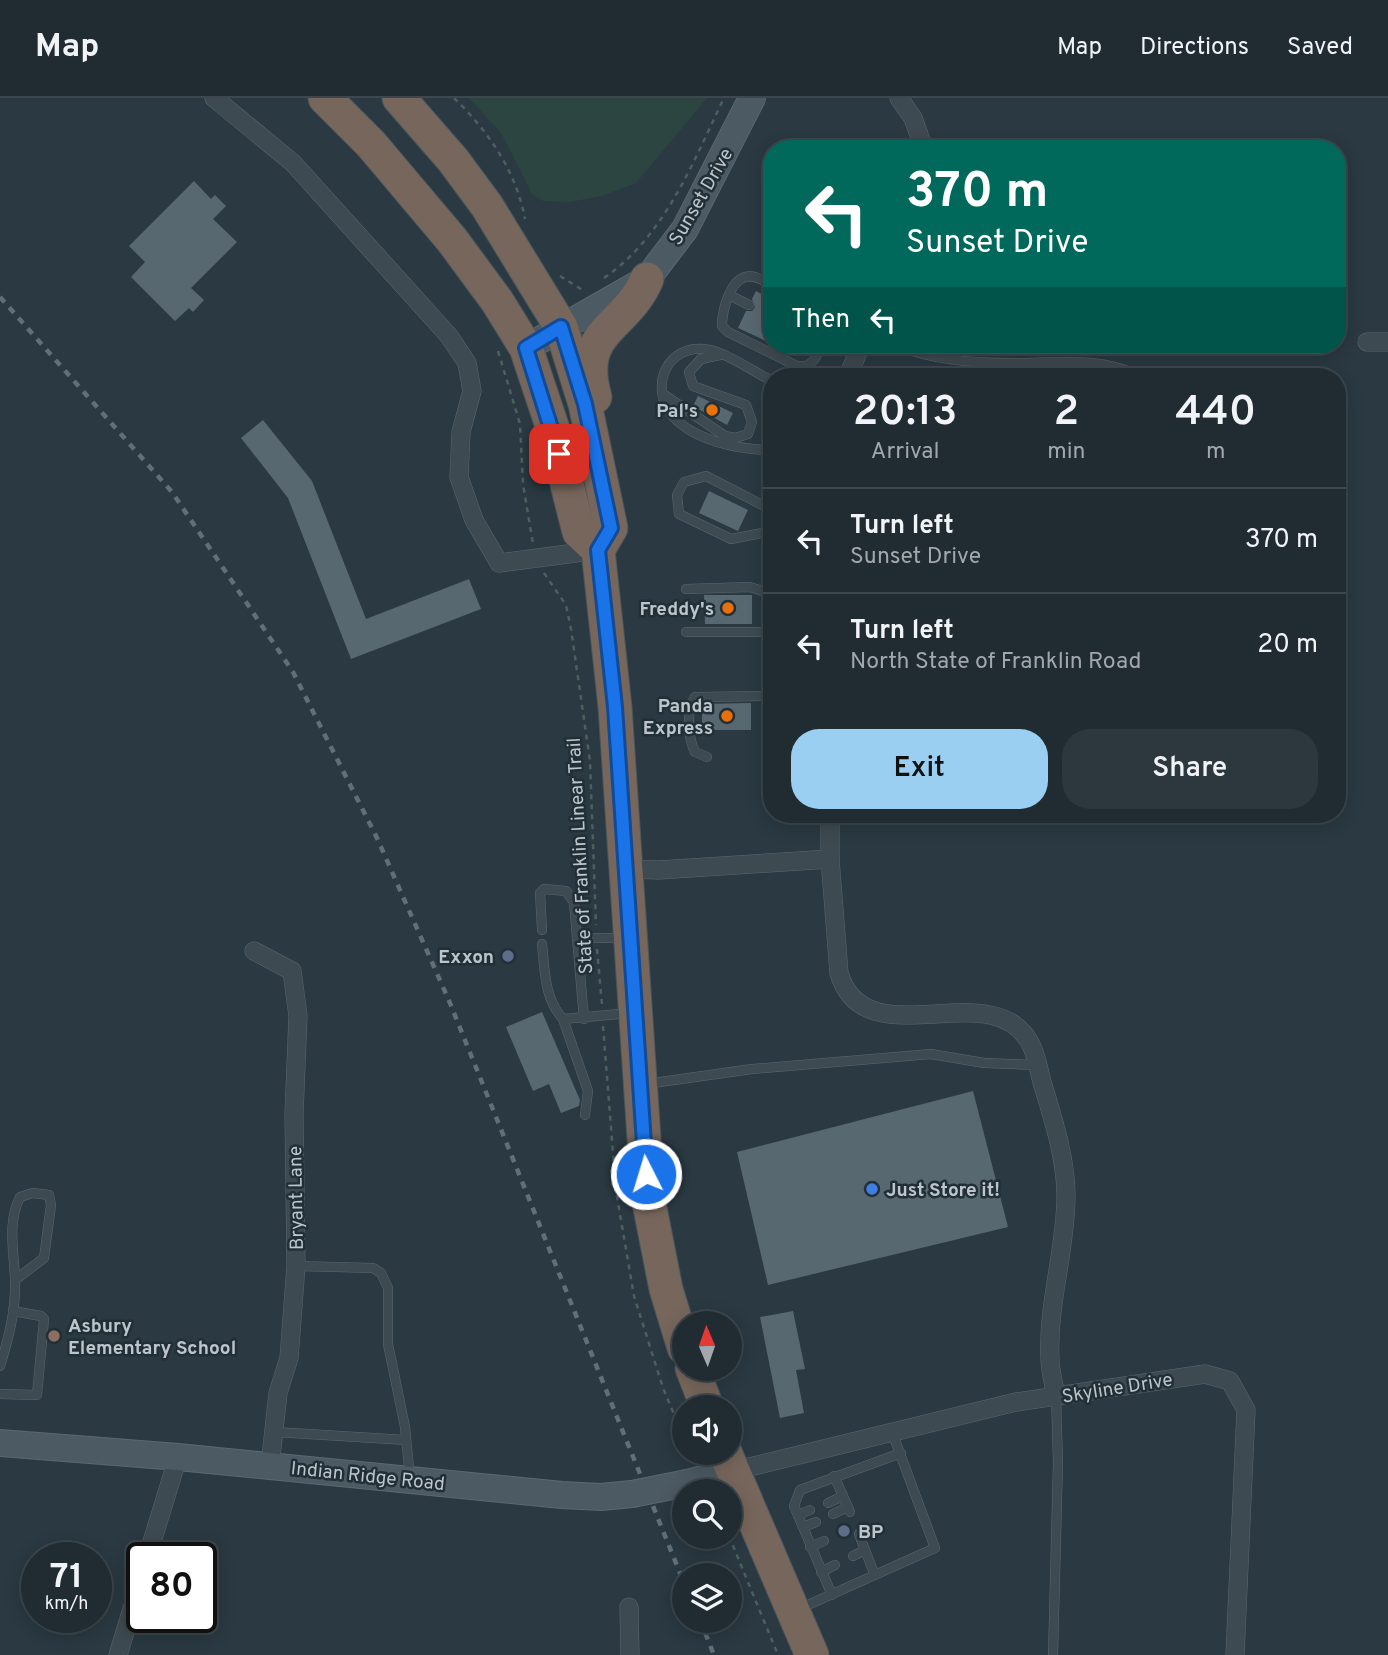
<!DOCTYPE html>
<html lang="en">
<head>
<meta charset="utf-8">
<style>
  :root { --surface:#202b32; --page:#2d373e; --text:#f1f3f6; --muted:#a2a7ac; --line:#3d474d; --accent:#9acff1 }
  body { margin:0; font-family:Overpass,sans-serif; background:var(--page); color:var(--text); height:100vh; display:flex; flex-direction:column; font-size:26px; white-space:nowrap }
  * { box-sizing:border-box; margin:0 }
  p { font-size:23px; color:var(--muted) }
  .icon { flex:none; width:38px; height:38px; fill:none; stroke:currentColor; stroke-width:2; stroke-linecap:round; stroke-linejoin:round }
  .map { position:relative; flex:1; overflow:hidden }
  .drawer { position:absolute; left:763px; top:270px; width:583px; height:455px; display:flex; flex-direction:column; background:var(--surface); border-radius:28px; box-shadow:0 4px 18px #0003,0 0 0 2px var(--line) }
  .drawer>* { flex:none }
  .banner { position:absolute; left:763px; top:42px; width:583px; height:214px; border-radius:28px; box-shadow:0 4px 18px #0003,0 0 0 2px var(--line); background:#00695c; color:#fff; overflow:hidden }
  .needle { width:46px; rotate:358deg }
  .buttons { position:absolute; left:672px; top:1213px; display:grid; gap:14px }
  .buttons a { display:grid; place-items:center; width:70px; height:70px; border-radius:50%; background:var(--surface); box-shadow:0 4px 18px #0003,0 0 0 2px var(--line); font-size:35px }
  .speed { position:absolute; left:21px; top:1444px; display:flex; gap:14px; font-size:35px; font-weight:700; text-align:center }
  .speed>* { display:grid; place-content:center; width:91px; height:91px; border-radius:50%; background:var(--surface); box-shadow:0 4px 18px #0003,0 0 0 2px var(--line); line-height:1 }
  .speed small { font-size:18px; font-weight:400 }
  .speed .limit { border:4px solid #111; border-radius:10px; background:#fff; color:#111 }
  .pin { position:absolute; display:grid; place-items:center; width:60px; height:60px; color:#fff; margin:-30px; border-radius:14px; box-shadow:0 4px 10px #0006 }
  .me { position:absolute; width:77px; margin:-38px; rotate:355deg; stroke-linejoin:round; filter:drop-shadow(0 0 5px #0008) }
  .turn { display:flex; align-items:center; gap:24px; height:147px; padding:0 28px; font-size:32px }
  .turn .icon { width:91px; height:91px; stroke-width:2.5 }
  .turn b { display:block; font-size:49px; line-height:60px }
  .then { display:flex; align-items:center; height:66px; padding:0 28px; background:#0003; gap:14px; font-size:26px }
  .eta { display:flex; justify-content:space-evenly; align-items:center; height:119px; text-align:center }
  .eta b { font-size:42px; font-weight:600; line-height:49px }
  .action { display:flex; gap:14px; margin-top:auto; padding:14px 28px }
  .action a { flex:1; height:80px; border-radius:28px; background:var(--accent); color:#111; font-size:28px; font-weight:600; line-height:80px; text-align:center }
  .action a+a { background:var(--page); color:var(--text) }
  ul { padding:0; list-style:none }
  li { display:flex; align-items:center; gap:21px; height:105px; padding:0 28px; border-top:2px solid var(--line) }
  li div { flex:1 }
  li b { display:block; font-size:26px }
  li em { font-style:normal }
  header { display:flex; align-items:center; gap:42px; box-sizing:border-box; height:98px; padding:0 35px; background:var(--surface); border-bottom:2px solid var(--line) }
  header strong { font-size:33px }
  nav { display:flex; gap:38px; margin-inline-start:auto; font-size:24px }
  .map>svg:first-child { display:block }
  .green { fill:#2c4541 }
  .building { fill:#586871 }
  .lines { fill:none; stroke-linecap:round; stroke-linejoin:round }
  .lane-casing { stroke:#5c686f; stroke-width:10 }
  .street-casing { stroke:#5c686f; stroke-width:19 }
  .secondary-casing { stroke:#5c686f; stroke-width:28 }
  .highway-casing { stroke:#48555c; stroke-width:35 }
  .path { stroke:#4c605e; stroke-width:2.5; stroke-dasharray:5 5; stroke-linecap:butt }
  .lane { stroke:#3e4a51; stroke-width:9 }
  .street { stroke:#3e4a51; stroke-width:18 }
  .secondary { stroke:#4c5a64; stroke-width:26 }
  .highway { stroke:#77665b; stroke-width:33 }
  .rail { stroke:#606f78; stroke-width:4.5; stroke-dasharray:7 7; stroke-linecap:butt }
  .secondary-bridge-casing { stroke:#5c686f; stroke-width:28; stroke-linecap:butt }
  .secondary-bridge { stroke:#4c5a64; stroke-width:26 }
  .route-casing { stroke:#114b97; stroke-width:18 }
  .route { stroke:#1a73e8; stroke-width:12 }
  .food-dot { fill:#e8710a; stroke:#222f37; stroke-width:2.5 }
  .service-dot { fill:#5c6f8a; stroke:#222f37; stroke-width:2.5 }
  .shop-dot { fill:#3f7fe0; stroke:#222f37; stroke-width:2.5 }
  .education-dot { fill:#8d6e63; stroke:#222f37; stroke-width:2.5 }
  .labels { text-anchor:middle; stroke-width:5; stroke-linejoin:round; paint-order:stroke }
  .street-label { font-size:19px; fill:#bbc5cb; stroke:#222f37 }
  .poi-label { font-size:19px; font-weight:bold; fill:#bbc5cb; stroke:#222f37; text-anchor:end }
</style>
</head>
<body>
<header>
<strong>Map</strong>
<nav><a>Map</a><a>Directions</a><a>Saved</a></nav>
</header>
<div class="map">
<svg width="1388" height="1557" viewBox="0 0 1388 1557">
  <rect width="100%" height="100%" fill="#2a3942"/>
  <path class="green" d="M469,0H707L636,85L602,98L570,104L543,103L532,96L501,35Z"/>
  <g class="building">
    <path d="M194,83L211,101L215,97L226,108L213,121L237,144L191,190L204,202L193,214L189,210L175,223L131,179L145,164L129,148Z"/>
    <path d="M756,193L772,201V231L766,243L738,230L746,213H752L755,209L752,201Z"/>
    <path d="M698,298L733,315L727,327L693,308Z"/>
    <path d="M263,322L312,383L366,521L469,481L481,511L351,561L288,400L241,340Z"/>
    <path d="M709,393L748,412L738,433L699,415Z"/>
    <path d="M704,497H752V526H705Z"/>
    <path d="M751,605V632H702V606Z"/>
    <path d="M542,914L580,1002L579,1008L561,1015L549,986L533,993L506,929Z"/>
    <path d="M973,993L1008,1129L768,1187L737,1054Z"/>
    <path d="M793,1213L805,1271L796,1272L804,1315L780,1320L760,1219Z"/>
  </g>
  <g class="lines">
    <g class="lane-casing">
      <g id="lane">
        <path d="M772,187C764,183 754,176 745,179C729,184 722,214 722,228L728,234L797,268H807L814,262L823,247"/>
        <path d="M731,198L749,207"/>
        <path d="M833,247L855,257"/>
        <path d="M895,247C934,262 971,265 1012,265C1055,265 1099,258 1139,278"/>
        <path d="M1056,278V264"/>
        <path d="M772,283C754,274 723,252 704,251C668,248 651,285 669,313C688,342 740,352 772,352"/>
        <path d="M663,296L725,338L735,340L748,336L752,324L746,307L693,288L689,274L701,261L720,257"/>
        <path d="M772,412L706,378L684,384L677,397L679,416L731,441L772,433"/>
        <path d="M686,491L750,489L772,496"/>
        <path d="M686,534H765L772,531"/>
        <path d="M707,659L695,654C688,640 686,612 695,599L772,598"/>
        <path d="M542,832L540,795L544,791L566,793L574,804L577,840H625"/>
        <path d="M577,840L584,921"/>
        <path d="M542,846C545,873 544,900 563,921L631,915"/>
        <path d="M563,921L588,993L585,1017"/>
        <path d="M646,986L752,971L931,956L984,965L1037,967"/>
        <path d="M296,1168L373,1170L381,1175L388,1190V1246L405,1329L410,1380"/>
        <path d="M0,1268C9,1239 16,1212 15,1181C14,1153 7,1125 20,1099L33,1095L49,1097L51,1107L44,1160L15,1182"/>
        <path d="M0,1296L37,1297L44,1221L41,1218L13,1213"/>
        <path d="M275,1334L406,1342"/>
        <path d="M834,1378L843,1398"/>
        <path d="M828,1405L843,1398L850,1414"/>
        <path d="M833,1416L848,1409"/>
        <path d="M798,1417L810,1412"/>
        <path d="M803,1429L816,1424"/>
        <path d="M810,1449L824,1443"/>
        <path d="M865,1452L874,1475"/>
        <path d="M853,1458L865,1452L859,1436"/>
        <path d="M821,1474L835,1467"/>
        <path d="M832,1497L794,1408L800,1392L901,1355"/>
        <path d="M799,1511L935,1450L892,1334"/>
        <path d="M1053,1557L1058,1364L1056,1298"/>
      </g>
    </g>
    <g class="street-casing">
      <g id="street">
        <path d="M214,0L293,65L449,238L467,265L472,293L461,334L459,379L474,422L499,465L598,452"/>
        <path d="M899,0L913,20L924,51"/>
        <path d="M1367,244H1388"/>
        <path d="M848,278L861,247"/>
        <path d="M830,716V761L839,875C865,964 997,871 1032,949C1037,960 1039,973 1042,984C1053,1021 1066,1060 1066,1098C1066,1152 1047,1207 1050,1261C1050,1273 1054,1286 1056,1298"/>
        <path d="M626,771L659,772L830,761"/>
        <path d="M254,853L292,873L298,918L294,1016L296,1168L289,1260L278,1295L270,1368"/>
        <path d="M733,1373L1016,1304L1205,1276L1230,1283L1246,1312L1235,1557"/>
        <path d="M147,1460L178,1359"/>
        <path d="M629,1509L630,1557"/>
        <path d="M118,1557L142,1478"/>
      </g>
    </g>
    <g class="secondary-casing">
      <g id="secondary">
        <path d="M526,250L647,181L685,131L752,0"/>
        <path d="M0,1345L178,1359L562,1397L601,1399L632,1396"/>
        <path d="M687,1385L733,1373"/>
      </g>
    </g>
    <g class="highway-casing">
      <g id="highway">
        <path d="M325,0L371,46L452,142L497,203L526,250L553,331L579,434L598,452"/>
        <path d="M399,0L453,62L487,108L561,229L585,306L611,430L598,452L615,609L648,1100L666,1191L684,1250"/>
        <path d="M595,299C576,231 626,231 647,181"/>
        <path d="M692,1270L707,1309"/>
        <path d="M725,1354L812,1557"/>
      </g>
    </g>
    <g class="path">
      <path d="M454,0C489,34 516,73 525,121"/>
      <path d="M560,178L584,193"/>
      <path d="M604,180C665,138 693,64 724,0"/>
      <path d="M498,253L520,326L523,386L533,446"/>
      <path d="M544,475L566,507L571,531L590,663L596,827"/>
      <path d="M597,851L602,907"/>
      <path d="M603,928L616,1093L634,1198L663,1290L684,1340"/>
      <path d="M690,1354L693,1361"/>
      <path d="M729,1438L778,1557"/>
    </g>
    <use href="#lane" class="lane"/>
    <use href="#street" class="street"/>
    <use href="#secondary" class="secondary"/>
    <use href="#highway" class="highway"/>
    <g class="rail">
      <path d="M0,199L172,394L293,574L377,740L450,905L684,1485"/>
      <path d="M700,1522L714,1557"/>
    </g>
    <g class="secondary-bridge-casing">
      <path id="secondary-bridge" d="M632,1396L687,1385"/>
    </g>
    <use href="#secondary-bridge" class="secondary-bridge"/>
  </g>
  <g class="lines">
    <g class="route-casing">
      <path id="route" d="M559,356L526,250L561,229L585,306L611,430L598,452L615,609L646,1076"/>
    </g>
    <use href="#route" class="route"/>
  </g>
  <g class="food-dot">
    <circle cx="712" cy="312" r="7"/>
    <circle cx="728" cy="510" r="7"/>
    <circle cx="727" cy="618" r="7"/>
  </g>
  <g class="service-dot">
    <circle cx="508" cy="858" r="7"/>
    <circle cx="844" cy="1433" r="7"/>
  </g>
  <circle class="shop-dot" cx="872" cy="1091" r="7"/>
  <circle class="education-dot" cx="54" cy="1238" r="7"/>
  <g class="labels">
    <g class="street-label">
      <text transform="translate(700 98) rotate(-60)" y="7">Sunset Drive</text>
      <text transform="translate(579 758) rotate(-93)" y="7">State of Franklin Linear Trail</text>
      <text transform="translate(295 1100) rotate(-91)" y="7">Bryant Lane</text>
      <text transform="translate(1117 1289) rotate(-9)" y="7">Skyline Drive</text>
      <text transform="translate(368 1377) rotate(6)" y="7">Indian Ridge Road</text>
    </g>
    <g class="poi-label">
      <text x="698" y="319">Pal's</text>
      <text x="714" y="517">Freddy's</text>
      <text x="713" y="614">Panda<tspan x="713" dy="22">Express</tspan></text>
      <text x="494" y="865">Exxon</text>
      <text x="886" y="1098" text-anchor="start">Just Store it!</text>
      <text x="68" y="1234" text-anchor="start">Asbury<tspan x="68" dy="22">Elementary School</tspan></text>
      <text x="858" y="1440" text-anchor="start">BP</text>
    </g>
  </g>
</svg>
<div class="buttons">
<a><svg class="needle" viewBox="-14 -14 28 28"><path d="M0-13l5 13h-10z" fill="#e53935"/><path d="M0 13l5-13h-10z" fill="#a2a7ac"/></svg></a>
<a><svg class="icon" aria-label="sound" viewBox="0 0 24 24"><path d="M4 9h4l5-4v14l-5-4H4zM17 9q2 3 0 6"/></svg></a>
<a><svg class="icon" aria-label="search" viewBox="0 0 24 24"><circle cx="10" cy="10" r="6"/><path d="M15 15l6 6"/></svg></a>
<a><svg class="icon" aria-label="layers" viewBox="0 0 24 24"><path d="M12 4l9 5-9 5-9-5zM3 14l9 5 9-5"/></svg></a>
</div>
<div class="speed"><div>71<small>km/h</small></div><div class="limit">80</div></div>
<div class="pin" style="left:559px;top:356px;background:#d93025"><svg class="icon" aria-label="arrive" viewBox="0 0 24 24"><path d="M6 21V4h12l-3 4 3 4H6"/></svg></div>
<svg class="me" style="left:646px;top:1076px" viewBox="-20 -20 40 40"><circle r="17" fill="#1a73e8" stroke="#fff" stroke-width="3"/><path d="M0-11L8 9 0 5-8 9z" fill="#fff"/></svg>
<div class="banner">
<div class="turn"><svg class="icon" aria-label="left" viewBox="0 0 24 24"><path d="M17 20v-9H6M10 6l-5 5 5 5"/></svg><div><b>370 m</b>Sunset Drive</div></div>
<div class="then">Then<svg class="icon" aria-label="left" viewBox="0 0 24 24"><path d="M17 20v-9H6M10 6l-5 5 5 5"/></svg></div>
</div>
<section class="drawer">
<div class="eta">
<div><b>20:13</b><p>Arrival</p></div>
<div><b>2</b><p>min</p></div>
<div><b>440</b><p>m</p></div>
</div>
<ul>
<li><svg class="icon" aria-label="left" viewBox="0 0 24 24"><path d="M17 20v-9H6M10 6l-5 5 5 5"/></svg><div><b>Turn left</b><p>Sunset Drive</p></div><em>370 m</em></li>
<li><svg class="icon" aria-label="left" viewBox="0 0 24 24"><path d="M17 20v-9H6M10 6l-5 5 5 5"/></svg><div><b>Turn left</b><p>North State of Franklin Road</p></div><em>20 m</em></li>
</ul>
<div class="action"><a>Exit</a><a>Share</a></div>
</section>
</div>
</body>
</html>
